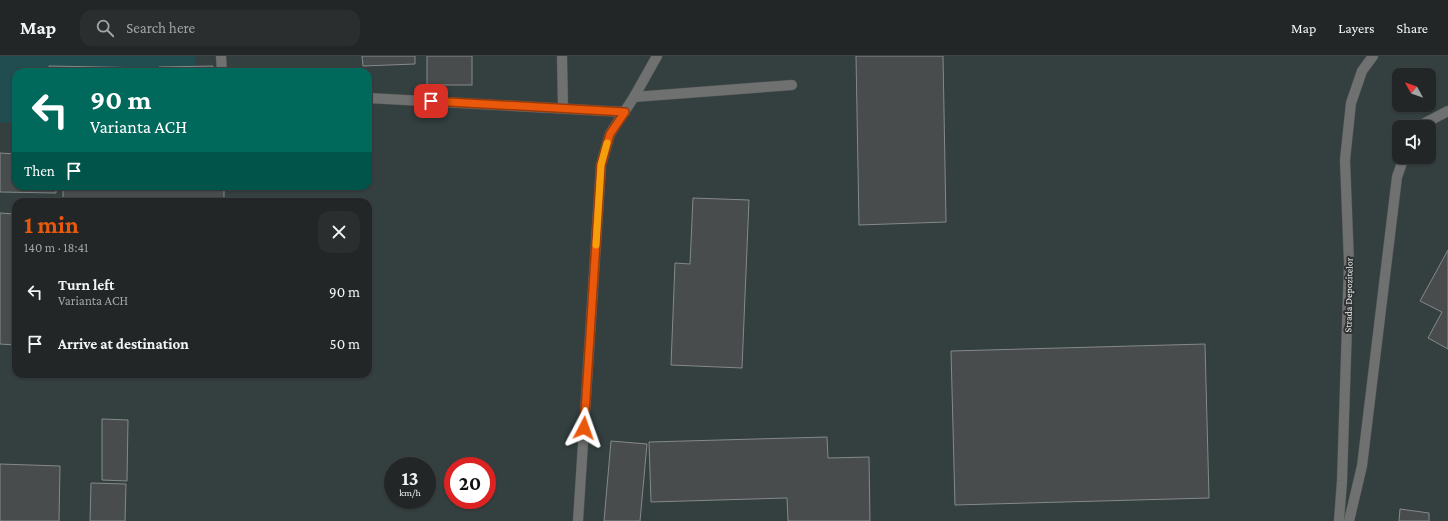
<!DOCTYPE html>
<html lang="en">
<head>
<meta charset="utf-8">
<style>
  :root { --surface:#222626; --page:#2a2e2e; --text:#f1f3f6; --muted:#a2a5a7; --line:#3f4343; --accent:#ea580c }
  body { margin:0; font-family:"Crimson Pro",serif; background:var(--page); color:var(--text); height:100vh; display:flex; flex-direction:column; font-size:15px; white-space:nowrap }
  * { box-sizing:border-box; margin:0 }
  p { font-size:13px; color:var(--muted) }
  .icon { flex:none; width:22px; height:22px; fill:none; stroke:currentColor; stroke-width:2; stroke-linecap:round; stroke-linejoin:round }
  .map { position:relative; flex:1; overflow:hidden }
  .details { position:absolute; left:12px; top:142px; width:360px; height:180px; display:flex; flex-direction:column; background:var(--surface); border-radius:12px; box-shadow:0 1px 3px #0004,0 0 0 1px var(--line) }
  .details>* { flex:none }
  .hud { position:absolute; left:12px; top:12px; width:360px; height:122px; border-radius:12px; box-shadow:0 1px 3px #0004,0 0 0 1px var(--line); background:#00695c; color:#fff; overflow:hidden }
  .needle { width:26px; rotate:310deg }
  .tools { position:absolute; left:1392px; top:12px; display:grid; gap:8px }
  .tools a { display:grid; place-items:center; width:44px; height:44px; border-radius:8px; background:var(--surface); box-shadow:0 1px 3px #0004,0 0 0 1px var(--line); font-size:20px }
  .speed { position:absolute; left:384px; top:401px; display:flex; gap:8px; font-size:20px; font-weight:700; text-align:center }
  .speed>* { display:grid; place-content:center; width:52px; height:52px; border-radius:50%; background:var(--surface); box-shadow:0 1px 3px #0004,0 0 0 1px var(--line); line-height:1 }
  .speed small { font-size:10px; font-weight:400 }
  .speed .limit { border:6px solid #d22; background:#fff; color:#111 }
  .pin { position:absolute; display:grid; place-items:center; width:34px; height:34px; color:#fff; margin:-17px; border-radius:8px; box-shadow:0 2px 6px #0006 }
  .me { position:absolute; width:44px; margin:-22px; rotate:4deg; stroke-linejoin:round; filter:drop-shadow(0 0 3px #0008) }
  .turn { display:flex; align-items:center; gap:14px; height:84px; padding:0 12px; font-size:18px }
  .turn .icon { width:52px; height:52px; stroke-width:2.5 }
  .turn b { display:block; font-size:28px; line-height:34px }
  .then { display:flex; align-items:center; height:38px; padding:0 12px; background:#0003; gap:8px; font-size:15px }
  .round { display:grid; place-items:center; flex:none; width:42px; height:42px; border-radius:12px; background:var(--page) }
  .head { display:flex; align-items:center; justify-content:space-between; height:68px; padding:0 12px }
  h1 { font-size:24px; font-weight:700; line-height:30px; color:var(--accent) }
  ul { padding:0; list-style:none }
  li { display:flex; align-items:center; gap:12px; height:52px; padding:0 12px }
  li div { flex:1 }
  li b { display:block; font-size:15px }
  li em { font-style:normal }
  header { display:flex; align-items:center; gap:24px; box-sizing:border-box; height:56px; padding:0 20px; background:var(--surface); border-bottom:1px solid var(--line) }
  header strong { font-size:19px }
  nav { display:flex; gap:22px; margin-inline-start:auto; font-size:14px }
  .search { width:280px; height:36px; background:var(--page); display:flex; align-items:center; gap:10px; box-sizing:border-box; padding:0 14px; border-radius:12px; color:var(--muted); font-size:15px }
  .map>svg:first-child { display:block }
  .built { fill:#343f3f; fill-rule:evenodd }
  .green { fill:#214d51 }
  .building { fill:#494c4c; stroke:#858989 }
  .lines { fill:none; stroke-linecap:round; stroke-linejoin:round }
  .minor-casing { stroke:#4c5050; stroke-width:11 }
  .minor { stroke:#6f7070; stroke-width:10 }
  .route-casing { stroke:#983908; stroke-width:10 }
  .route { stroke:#ea580c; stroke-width:7 }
  .slow { stroke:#f59e0b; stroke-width:7 }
  .labels { text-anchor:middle; stroke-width:4; stroke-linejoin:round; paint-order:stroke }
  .street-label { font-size:10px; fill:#eceeee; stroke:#2e3232 }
</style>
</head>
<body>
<header>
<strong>Map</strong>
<div class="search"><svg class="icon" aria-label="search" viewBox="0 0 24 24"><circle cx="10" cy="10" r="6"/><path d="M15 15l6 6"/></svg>Search here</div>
<nav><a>Map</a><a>Layers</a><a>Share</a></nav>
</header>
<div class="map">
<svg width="1448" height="465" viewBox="0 0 1448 465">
  <rect width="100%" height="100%" fill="#2e3232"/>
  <path class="built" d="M195,0H1448V465H0V67L16,66V130H368V16H195ZM1399,19H1429V49H1399ZM1399,71H1429V101H1399ZM16,146H368V318H16ZM393,410H427V444H393ZM453,410H487V444H453Z"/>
  <path class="green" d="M0,0H195V16H16V66L0,67Z"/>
  <g class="building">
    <path d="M362,0H415V8L363,10Z"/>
    <rect x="427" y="0" width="45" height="29"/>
    <path d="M856,0H943L946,166L859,169Z"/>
    <path d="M49,10L152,12V16H49Z"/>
    <path d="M213,10V16H159V11Z"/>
    <path d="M0,97L16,98V130H56V137L0,136Z"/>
    <rect x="63" y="130" width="161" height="16"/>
    <path d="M693,142L749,144L742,312L671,309L675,207L690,208Z"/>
    <path d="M0,157L16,158V289L0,288Z"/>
    <path d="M1448,194V293L1428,282L1442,256L1420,245Z"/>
    <path d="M1205,288L1209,442L955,449L951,295Z"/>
    <path d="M102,363L128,364L127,425L102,424Z"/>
    <path d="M827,381L828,402L869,401L870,465H788L787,442L651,446L649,386Z"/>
    <path d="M611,385L647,388L640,465H604Z"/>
    <path d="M0,408L60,410L59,465H0Z"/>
    <path d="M91,427L126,428L125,465H90Z"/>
    <path d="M1400,453L1429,457V465H1399Z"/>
  </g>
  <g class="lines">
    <g class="minor-casing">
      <g id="minor">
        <path d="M221,0L222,16"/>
        <path d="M562,0L563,52"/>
        <path d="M634,41L792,29"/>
        <path d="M368,42L625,56"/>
        <path d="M1421,71L1423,68L1448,55"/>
        <path d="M578,465L601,109L610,78L634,41L657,0"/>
        <path d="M1339,465L1342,425L1349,207L1345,104L1351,47L1362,15L1373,0"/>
        <path d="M1349,465L1362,410L1397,121L1404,101"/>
      </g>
    </g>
    <use href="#minor" class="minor"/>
  </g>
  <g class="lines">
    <g class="route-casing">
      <path id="route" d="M431,45L625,56L610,78L601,109L584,372"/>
    </g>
    <use href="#route" class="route"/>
    <path class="slow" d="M596,189L601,109L607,87"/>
  </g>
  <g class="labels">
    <g class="street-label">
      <text transform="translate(1348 239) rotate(-89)" y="4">Strada Depozitelor</text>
    </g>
  </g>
</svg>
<div class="tools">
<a><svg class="needle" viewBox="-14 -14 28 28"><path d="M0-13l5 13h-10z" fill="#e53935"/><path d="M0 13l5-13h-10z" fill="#a2a5a7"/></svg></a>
<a><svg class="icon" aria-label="sound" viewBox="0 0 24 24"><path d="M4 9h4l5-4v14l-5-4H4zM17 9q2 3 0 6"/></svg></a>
</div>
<div class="speed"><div>13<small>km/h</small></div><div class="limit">20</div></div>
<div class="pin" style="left:431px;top:45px;background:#d93025"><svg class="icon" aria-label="arrive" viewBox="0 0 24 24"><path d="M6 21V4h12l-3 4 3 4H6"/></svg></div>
<svg class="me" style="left:584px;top:372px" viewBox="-20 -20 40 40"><path d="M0-17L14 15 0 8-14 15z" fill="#ea580c" stroke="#fff" stroke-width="4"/></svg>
<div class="hud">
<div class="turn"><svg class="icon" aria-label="left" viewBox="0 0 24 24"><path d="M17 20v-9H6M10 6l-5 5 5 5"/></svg><div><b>90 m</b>Varianta ACH</div></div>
<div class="then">Then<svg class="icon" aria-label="arrive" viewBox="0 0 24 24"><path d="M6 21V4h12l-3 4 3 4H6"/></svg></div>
</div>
<section class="details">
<div class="head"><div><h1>1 min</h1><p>140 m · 18:41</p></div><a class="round"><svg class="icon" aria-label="close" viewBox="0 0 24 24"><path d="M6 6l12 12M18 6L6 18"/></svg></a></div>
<ul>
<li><svg class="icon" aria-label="left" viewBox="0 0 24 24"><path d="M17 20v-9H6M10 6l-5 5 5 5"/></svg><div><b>Turn left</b><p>Varianta ACH</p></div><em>90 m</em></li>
<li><svg class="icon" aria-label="arrive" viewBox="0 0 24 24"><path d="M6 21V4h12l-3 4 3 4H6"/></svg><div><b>Arrive at destination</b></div><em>50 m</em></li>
</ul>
</section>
</div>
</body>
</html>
